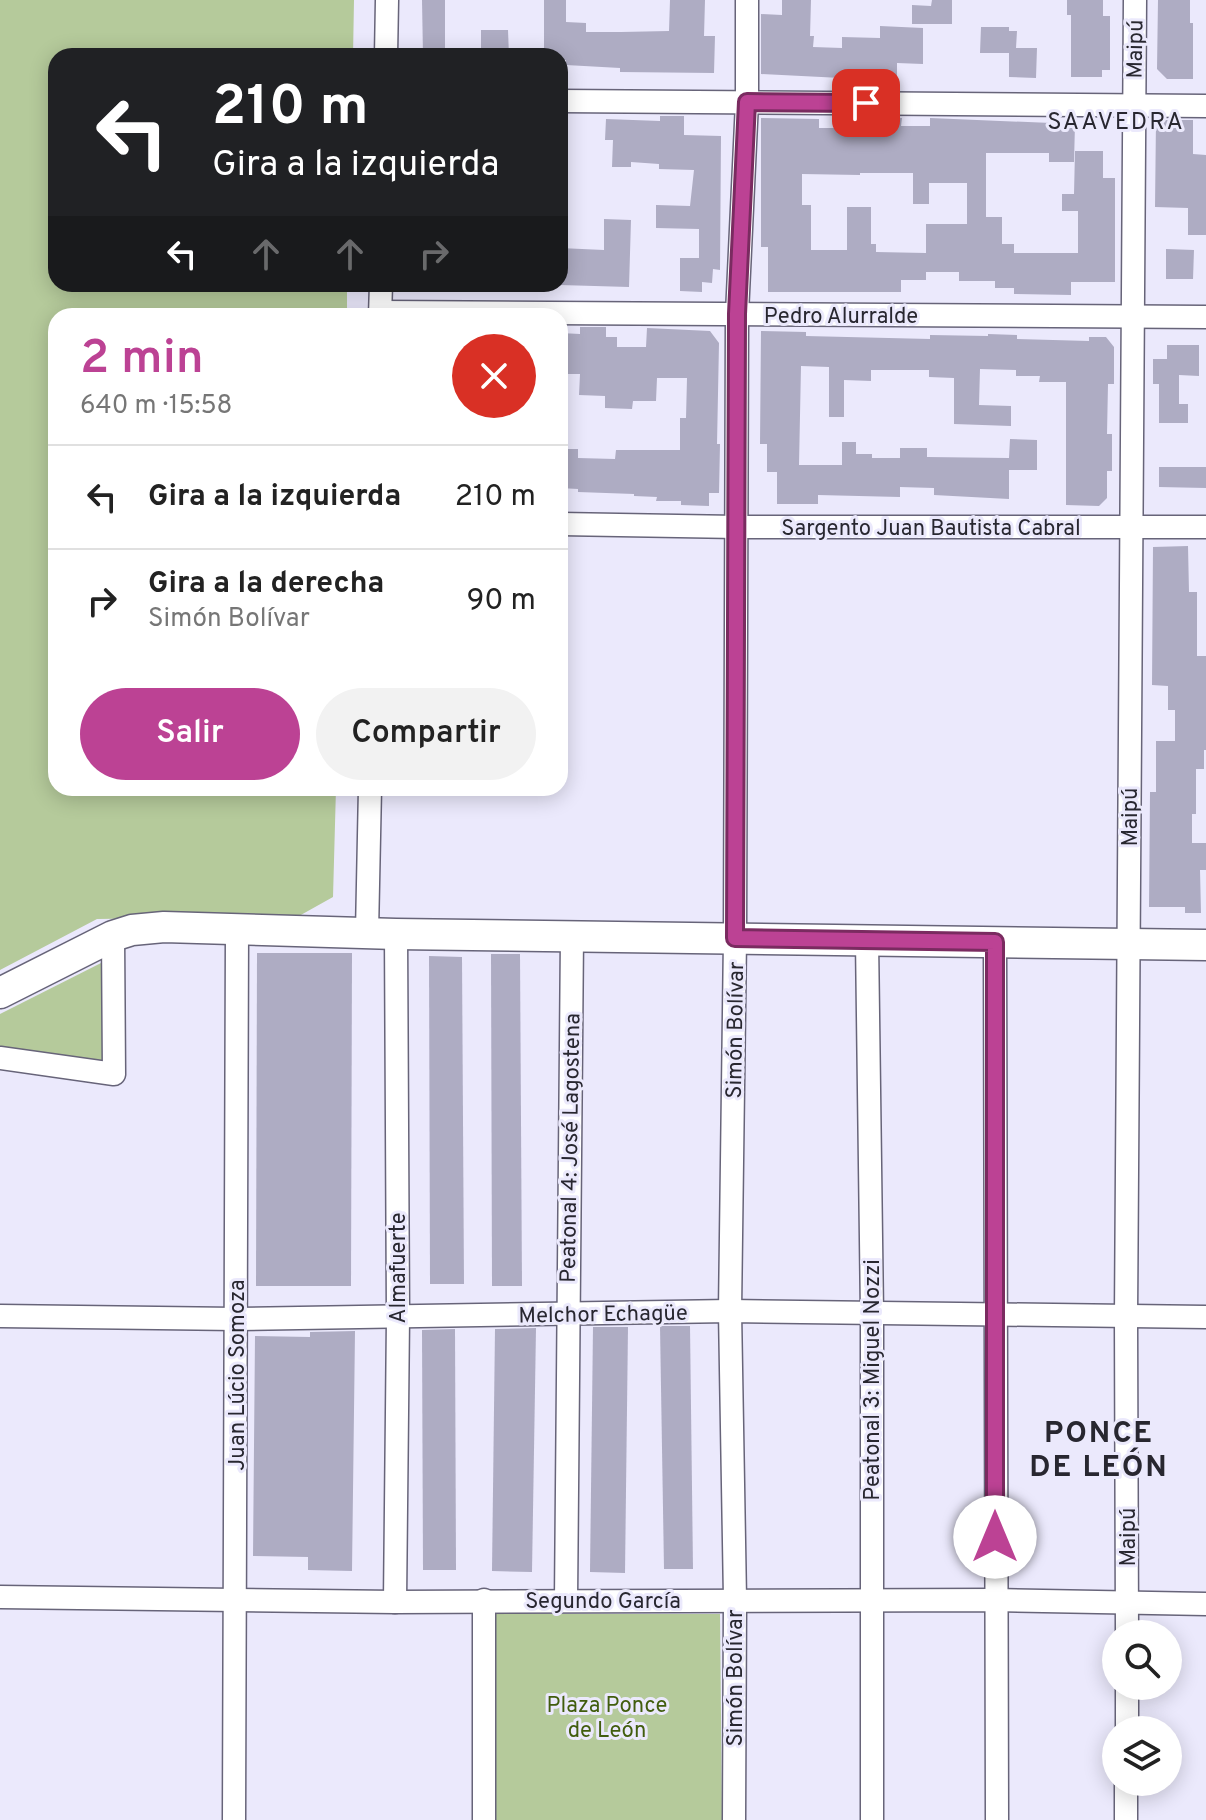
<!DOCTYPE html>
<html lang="es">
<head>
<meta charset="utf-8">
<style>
  :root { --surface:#fff; --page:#f2f2f2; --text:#222; --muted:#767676; --line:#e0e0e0; --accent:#bc4294 }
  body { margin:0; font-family:Overpass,sans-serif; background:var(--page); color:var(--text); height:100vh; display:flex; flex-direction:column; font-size:30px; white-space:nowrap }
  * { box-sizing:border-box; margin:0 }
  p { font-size:26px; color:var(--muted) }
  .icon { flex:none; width:44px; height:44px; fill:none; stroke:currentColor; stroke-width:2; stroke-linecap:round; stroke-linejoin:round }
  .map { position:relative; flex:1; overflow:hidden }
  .side { position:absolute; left:48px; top:308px; width:520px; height:488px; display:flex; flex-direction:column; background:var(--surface); border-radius:24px; box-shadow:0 4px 20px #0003 }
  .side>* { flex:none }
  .guide { position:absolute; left:48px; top:48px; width:520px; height:244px; border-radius:24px; box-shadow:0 4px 20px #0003; background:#202124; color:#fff; overflow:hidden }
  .controls { position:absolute; left:1102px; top:1620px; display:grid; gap:16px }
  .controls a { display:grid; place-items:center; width:80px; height:80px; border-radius:50%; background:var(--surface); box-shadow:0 4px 20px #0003; font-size:40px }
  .pin { position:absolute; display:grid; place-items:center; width:68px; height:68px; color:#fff; margin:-34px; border-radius:16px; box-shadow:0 4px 12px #0006 }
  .me { position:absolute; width:88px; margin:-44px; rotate:0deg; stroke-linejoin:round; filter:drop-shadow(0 0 6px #0008) }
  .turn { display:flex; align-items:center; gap:28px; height:168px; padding:0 32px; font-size:36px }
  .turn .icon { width:104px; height:104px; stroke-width:2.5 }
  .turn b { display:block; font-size:56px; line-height:68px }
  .lanes { display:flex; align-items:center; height:76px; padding:0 32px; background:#0003; justify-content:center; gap:40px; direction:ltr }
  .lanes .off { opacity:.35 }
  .round { display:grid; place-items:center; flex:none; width:84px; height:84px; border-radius:42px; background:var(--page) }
  .head { display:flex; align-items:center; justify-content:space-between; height:136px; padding:0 32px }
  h1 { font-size:48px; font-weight:600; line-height:60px; color:var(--accent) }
  .button { display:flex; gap:16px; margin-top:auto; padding:16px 32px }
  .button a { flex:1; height:92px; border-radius:48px; background:var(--accent); color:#fff; font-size:32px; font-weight:600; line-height:92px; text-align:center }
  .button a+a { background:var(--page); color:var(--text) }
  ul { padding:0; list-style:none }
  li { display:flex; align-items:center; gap:24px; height:104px; padding:0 32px; border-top:2px solid var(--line) }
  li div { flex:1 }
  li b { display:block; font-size:30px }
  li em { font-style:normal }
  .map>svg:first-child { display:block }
  .green { fill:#b5ca9b }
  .building { fill:#aeacc3; fill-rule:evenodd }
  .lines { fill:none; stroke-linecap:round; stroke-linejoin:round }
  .street-casing { stroke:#676479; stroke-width:25 }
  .secondary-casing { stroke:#676479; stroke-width:33 }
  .street { stroke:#fff; stroke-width:22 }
  .secondary { stroke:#fff; stroke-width:30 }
  .route-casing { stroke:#7a2b60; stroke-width:20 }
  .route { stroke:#bc4294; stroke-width:14 }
  .labels { text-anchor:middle; stroke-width:6; stroke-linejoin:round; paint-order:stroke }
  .street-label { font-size:22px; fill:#282730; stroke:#ebe9fc }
  .park-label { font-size:22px; fill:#415d0e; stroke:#ebe9fc }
  .neighbourhood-label { font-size:24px; letter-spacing:2px; fill:#282730; stroke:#ebe9fc }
  .district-label { font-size:30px; font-weight:bold; letter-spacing:2px; fill:#282730; stroke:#ebe9fc }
</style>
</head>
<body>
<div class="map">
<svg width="1206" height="1820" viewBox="0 0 1206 1820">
  <rect width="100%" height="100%" fill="#ebe9fc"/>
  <g class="green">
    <path d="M0,0H354L353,56H56V284H347V316H56V788H336L333,897L299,916L97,919L0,970Z"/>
    <path d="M103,962L105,1061L0,1056V1014Z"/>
    <path d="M492,1614H720L722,1820H494Z"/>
  </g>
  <g class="building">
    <path d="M422,0H445V56H423Z"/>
    <path d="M544,0H566V22L586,23V32H621L669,31L670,0H705L704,36H715L714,73L620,72V68L566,65V60H560V56H544Z"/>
    <path d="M782,0H811L810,36H814L813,47L842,48V37L880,38V26L923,28V64L897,63V76L841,75V78L761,74V14L782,15Z"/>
    <path d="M932,0H952V24H912V5L931,6Z"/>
    <path d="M1067,0H1103V16H1110V70H1102V77H1071V15H1067Z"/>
    <path d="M1158,0H1190V23H1193V79H1167L1157,69Z"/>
    <path d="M981,27H1009V31H1017L1016,48H1037L1036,78L1009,77V53H980Z"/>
    <path d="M481,30H508L509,56H481Z"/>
    <path d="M660,116H684V135L721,136L720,270L713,269L712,283L702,282V292L680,291V258H699V229L656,228V205L690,206L694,170L659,169V164L631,162V167H612L613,140H605L606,119L660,121Z"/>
    <path d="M874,117L902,118L901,126H930V118L1075,124L1074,162H1049V153H986V217H1002V244H1014V253H1078V211H1062V194H1074L1075,151H1103V178H1115V282H1071V295L1014,294V288H995V281H959V272H926V280H901V292H768V247H761V118L819,119V128H854V124H874ZM860,173H913V204H929V183H967V224H926V253L876,252V244H871V207H847V250H811V205H802V174L860,175Z"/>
    <path d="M1156,120H1193V154L1206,155V235H1188V208L1155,207Z"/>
    <path d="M604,219L631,220L629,287L560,285V248L604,250Z"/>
    <path d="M1166,249L1194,250L1193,279H1166Z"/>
    <path d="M580,327H606V337H617V347H646L647,328L710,331L719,343L717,444H720L719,493H709V506L681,505V501H656L657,497L634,496V494L578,492V489L560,488V449H578V458L615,459L616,450H680V418H686L687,378H657L656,401H633L632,409L605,408V396L579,395L580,374H560V333L580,334Z"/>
    <path d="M761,331L806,332V336L930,339V335L988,336V334L1017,335V339L1089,341V337H1106L1114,347V384H1108L1107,434H1112V471H1107V498L1099,506L1066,505V382H1039L1040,376H1016V370L980,369L979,405L1011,406V426L954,424V378L929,377V370H871V381L844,380V417H829V367L801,366L799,465H842V442H856V454H872V458H900V448H927V457L1009,458L1010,439L1037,440V470H1009V499L934,495V488L900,487V497L818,495V504H777V472H767V444H760Z"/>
    <path d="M1167,345H1199V376L1179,375V404H1188V423H1159V384H1153V359H1167Z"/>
    <path d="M1159,467H1206V488L1159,487Z"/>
    <path d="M1188,546L1189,592H1197V656H1206V750H1204V769H1196V814H1192V843H1206V870H1200L1201,913H1185V907H1149L1150,792H1156V741H1175V710H1168V686L1152,685L1153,547Z"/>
    <path d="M257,953H352L351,1286H256Z"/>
    <path d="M491,954H520L522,1286H492Z"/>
    <path d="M429,956L462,957L464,1284H430Z"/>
    <path d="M660,1326H690L693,1569H664Z"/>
    <path d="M593,1327H628L625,1573L590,1572Z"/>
    <path d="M536,1328L532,1572L492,1571L495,1329Z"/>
    <path d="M455,1329L456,1570H423L422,1330Z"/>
    <path d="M355,1331L352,1571L308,1570V1557L253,1556L255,1336L310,1337V1332Z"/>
  </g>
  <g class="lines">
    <g class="street-casing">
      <g id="street">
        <path d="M386,56L387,0"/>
        <path d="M560,101L1206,106"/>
        <path d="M380,312L1206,317"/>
        <path d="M380,316L381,284"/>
        <path d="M560,524L737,527H1206"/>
        <path d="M367,932L370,788"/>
        <path d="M867,940L872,1314V1820"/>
        <path d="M995,942L997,1820"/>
        <path d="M0,1058L114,1074L113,936"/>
        <path d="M0,1316L236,1319L730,1311L1206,1317"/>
        <path d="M0,1597L395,1602L995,1600L1206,1604"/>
        <path d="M566,1600L572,935"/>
        <path d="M395,1602L398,1317L396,934"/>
        <path d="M1127,1634L1126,1317L1135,0"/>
        <path d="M1127,1730V1686"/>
        <path d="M234,1820L237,930"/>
        <path d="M484,1820V1600"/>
        <path d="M734,1820L735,1599L730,1311L735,938L737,314L747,102V0"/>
        <path d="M1126,1820V1782"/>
      </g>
    </g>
    <g class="secondary-casing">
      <path id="secondary" d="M0,993L113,936L132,930L164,927L396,934L1206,945"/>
    </g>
    <use href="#street" class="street"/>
    <use href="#secondary" class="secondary"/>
  </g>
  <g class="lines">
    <g class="route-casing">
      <path id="route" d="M866,103L747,102L737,314L735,938L995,942V1537"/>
    </g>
    <use href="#route" class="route"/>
  </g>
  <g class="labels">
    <g class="street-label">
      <text transform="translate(1134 49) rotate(-89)" y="8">Maipú</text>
      <text x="841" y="323">Pedro Alurralde</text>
      <text x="931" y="535">Sargento Juan Bautista Cabral</text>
      <text transform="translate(1129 817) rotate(-90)" y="8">Maipú</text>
      <text transform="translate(734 1030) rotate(-89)" y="8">Simón Bolívar</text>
      <text transform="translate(569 1148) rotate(-89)" y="8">Peatonal 4: José Lagostena</text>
      <text transform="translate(397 1268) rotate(-90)" y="8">Almafuerte</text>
      <text transform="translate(603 1313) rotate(-1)" y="8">Melchor Echagüe</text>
      <text transform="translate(236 1375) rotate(-90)" y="8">Juan Lúcio Somoza</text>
      <text transform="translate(871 1380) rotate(-90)" y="8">Peatonal 3: Miguel Nozzi</text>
      <text transform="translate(1127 1537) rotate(-90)" y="8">Maipú</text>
      <text x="603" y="1608">Segundo García</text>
      <text transform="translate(734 1678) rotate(-90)" y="8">Simón Bolívar</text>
    </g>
    <g class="park-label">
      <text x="607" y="1712">Plaza Ponce<tspan x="607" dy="25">de León</tspan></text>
    </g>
    <g class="neighbourhood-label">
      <text x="1116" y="129">SAAVEDRA</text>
    </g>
    <g class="district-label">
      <text x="1099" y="1442">PONCE<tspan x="1099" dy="34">DE LEÓN</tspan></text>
    </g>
  </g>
</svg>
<div class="controls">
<a><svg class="icon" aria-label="search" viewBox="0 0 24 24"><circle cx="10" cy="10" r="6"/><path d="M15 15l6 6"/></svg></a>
<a><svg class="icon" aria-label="layers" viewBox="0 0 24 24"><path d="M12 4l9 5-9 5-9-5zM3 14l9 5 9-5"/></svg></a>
</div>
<div class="pin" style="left:866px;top:103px;background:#d93025"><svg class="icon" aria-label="arrive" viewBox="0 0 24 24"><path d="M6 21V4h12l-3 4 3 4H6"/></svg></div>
<svg class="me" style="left:995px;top:1537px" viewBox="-20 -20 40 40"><circle r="19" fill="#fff"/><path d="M0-13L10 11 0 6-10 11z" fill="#bc4294"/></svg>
<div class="guide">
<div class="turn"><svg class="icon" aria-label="left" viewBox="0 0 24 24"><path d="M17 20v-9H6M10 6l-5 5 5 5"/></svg><div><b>210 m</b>Gira a la izquierda</div></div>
<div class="lanes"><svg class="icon" aria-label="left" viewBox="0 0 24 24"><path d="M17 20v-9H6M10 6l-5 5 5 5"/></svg><svg class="icon off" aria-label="ahead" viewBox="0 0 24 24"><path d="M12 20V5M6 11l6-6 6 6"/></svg><svg class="icon off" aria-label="ahead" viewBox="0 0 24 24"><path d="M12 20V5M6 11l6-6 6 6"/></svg><svg class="icon off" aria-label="right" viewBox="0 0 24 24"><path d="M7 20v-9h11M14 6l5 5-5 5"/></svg></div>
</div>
<section class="side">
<div class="head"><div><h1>2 min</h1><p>640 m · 15:58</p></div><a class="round" style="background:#d93025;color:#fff"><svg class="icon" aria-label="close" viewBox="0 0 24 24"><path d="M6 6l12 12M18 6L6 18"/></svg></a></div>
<ul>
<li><svg class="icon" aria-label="left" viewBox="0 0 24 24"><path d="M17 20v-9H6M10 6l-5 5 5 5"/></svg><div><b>Gira a la izquierda</b></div><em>210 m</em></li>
<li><svg class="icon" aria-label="right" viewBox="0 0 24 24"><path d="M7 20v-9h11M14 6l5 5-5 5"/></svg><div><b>Gira a la derecha</b><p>Simón Bolívar</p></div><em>90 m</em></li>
</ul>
<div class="button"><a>Salir</a><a>Compartir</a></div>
</section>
</div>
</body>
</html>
